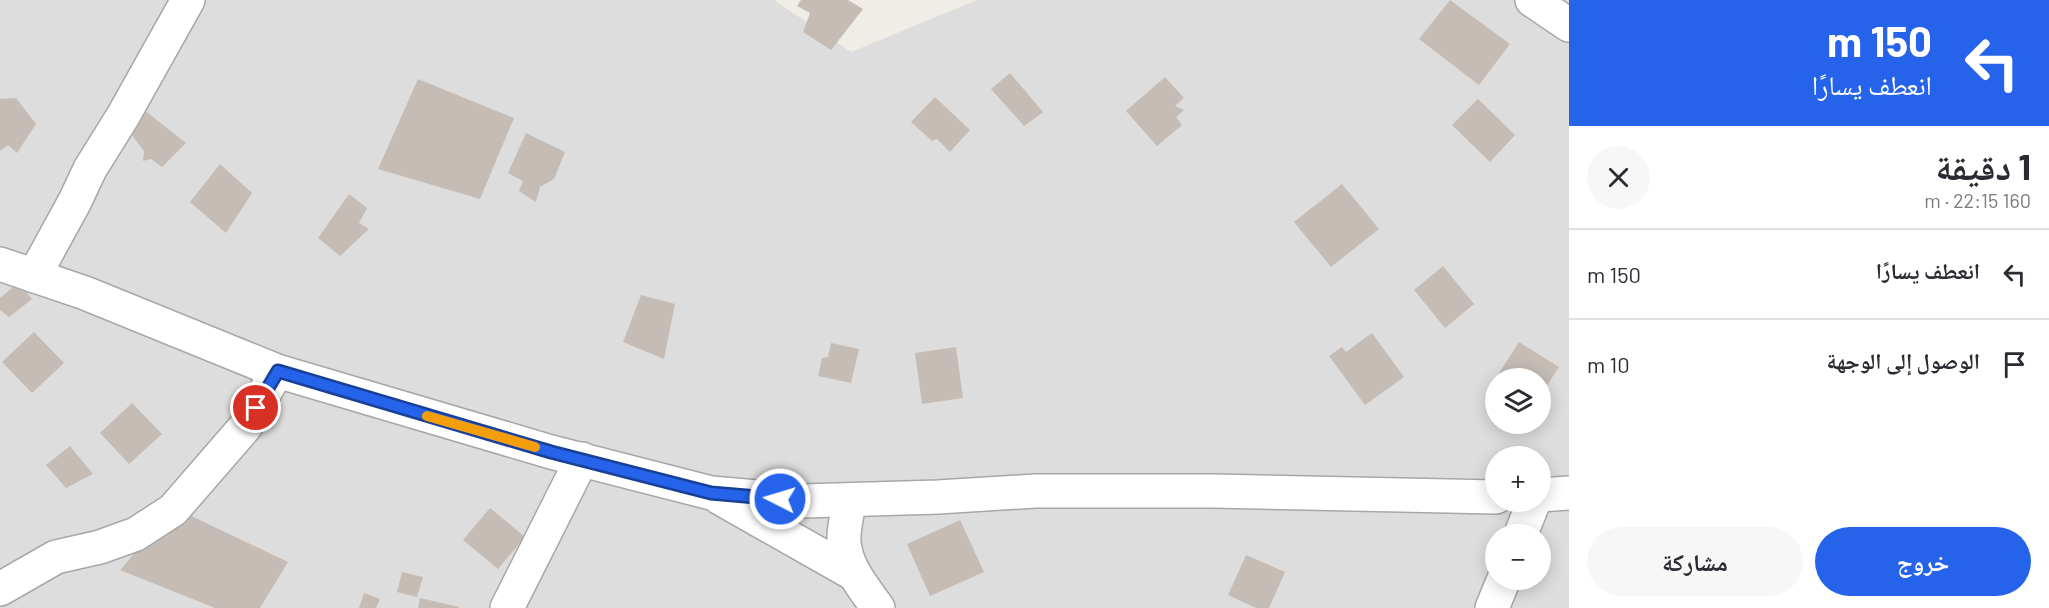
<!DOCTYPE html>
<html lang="ar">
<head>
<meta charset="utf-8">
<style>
  :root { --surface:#fff; --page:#f7f7f7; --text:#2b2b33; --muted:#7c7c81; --line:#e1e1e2; --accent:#2563eb }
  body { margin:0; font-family:Barlow,"Noto Naskh Arabic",sans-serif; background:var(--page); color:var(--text); direction:rtl; height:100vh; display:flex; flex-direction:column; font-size:22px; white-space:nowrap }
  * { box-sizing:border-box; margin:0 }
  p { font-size:20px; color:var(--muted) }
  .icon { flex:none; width:33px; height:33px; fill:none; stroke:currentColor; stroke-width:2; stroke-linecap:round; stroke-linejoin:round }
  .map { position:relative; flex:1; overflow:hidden; direction:ltr }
  .drawer { display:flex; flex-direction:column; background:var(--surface); width:480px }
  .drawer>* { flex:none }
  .guide { background:#2563eb; color:#fff; overflow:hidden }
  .controls { position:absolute; left:1485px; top:368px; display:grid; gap:12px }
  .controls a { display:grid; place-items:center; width:66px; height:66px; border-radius:50%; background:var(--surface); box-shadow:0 3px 15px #0003; font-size:30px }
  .pin { position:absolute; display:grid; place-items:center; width:51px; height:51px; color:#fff; margin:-26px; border:3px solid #fff; border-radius:50%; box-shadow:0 2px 6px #0007 }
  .me { position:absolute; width:66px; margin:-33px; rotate:275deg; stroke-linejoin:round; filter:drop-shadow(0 0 4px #0008) }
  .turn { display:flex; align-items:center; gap:21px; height:126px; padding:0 18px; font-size:27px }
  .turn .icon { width:78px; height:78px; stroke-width:2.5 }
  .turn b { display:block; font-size:42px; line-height:51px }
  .round { display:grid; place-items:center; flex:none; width:63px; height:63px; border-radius:32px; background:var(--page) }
  .summary { display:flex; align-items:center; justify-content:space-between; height:102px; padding:0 18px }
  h1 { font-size:36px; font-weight:700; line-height:45px }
  .button { display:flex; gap:12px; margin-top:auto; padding:12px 18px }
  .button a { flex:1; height:69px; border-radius:36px; background:var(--accent); color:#fff; font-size:24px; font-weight:700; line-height:69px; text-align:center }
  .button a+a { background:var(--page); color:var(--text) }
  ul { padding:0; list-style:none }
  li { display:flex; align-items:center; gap:18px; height:90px; padding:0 18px; border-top:2px solid var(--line) }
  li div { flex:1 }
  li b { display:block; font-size:22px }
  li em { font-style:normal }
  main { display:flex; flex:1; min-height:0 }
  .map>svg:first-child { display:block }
  .residential { fill:#dedddd; fill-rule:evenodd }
  .building { fill:#c5bcb6 }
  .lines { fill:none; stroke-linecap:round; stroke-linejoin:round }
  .minor-casing { stroke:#a7a7a7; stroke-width:36 }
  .minor { stroke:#fff; stroke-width:33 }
  .route-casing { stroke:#184099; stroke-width:15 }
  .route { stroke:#2563eb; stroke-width:10 }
  .slow { stroke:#f59e0b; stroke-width:10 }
</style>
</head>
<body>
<main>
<section class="drawer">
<div class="guide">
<div class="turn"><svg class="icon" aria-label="left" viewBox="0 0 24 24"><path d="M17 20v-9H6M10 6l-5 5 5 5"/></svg><div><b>150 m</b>انعطف يسارًا</div></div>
</div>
<div class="summary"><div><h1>1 دقيقة</h1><p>160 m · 22:15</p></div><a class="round"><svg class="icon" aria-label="close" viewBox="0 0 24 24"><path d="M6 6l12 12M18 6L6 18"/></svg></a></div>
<ul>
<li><svg class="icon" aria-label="left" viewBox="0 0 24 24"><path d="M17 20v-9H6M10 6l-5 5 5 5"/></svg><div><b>انعطف يسارًا</b></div><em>150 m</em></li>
<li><svg class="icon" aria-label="arrive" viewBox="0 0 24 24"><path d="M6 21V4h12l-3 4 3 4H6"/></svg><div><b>الوصول إلى الوجهة</b></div><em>10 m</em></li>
</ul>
<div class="button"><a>خروج</a><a>مشاركة</a></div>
</section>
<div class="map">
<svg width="1569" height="608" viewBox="0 0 1569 608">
  <rect width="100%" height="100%" fill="#f0ede7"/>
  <path class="residential" d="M0,0H774L851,52L977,0H1569V608H0ZM1496,378H1540V423H1496ZM1496,456H1540V501H1496ZM1496,534H1540V579H1496Z"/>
  <g class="building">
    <path d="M801,0H848L863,9L831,50L803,32L810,13L797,6Z"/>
    <path d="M1450,0L1510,44L1479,85L1419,39Z"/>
    <path d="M1010,73L1043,112L1024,126L991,89Z"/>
    <path d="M1165,77L1184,98L1175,106L1184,110L1176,117L1182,125L1157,146L1126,111Z"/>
    <path d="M418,79L514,118L480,199L378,169Z"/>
    <path d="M935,97L970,130L950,152L937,139L932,141L911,122Z"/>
    <path d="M16,98L36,124L17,153L8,145L0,151V99Z"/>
    <path d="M1478,99L1515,135L1490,162L1452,125Z"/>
    <path d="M143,109L186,143L162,167L151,159L143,161L144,151L128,130Z"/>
    <path d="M526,133L565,152L554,179L540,187L536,202L519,191L523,181L508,173Z"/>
    <path d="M220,164L252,193L226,233L190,202Z"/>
    <path d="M1342,184L1379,229L1331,267L1294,222Z"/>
    <path d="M349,194L367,208L359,223L369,229L340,256L318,238Z"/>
    <path d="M1443,266L1474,304L1445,328L1414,290Z"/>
    <path d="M18,283L32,299L9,317L0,310V298Z"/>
    <path d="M641,295L675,304L664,359L623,342Z"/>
    <path d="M34,332L64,363L32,393L2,362Z"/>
    <path d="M1372,333L1404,377L1365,405L1329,356L1342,347L1346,352Z"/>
    <path d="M1519,342L1559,367L1540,396V378H1496Z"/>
    <path d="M831,343L859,349L851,383L818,376L822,358L828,357Z"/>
    <path d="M956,347L963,398L922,404L915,353Z"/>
    <path d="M132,403L162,434L129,464L100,433Z"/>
    <path d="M70,446L93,474L66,488L46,465Z"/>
    <path d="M490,508L525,537L498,569L463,540Z"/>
    <path d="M185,513L288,562L260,608H215L120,570L147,538Z"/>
    <path d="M960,520L984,572L930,596L907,544Z"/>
    <path d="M1246,555L1285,572L1269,608H1256L1228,595Z"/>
    <path d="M402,572L423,577L417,597L397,592Z"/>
    <path d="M364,593L380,599L376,608H359Z"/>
    <path d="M420,598L459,607V608H418Z"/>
  </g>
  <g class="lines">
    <g class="minor-casing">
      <g id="minor">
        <path d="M1532,0L1569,25"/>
        <path d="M0,264L85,293L277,371L551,452L711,493L803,501L938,497L1035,491H1213L1496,497"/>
        <path d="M34,276L75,201L90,169L123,116L188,0"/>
        <path d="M1540,495L1569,493"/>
        <path d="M720,498L854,574"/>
        <path d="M849,500C848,513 843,529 844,542C846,568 864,588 878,608"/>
        <path d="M1521,534L1534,501"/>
        <path d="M0,589L56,557L100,547L136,534L173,510L245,427L277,371"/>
        <path d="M507,608L582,459"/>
        <path d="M1492,608L1504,579"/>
      </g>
    </g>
    <use href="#minor" class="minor"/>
  </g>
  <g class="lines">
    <g class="route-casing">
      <path id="route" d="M256,408L278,371L551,452L711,493L780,499"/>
    </g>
    <use href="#route" class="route"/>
    <path class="slow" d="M427,416L535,447"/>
  </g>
</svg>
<div class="controls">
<a><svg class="icon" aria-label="layers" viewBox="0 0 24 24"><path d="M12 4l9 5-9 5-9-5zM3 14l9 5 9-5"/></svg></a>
<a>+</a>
<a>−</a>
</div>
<div class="pin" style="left:256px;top:408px;background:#d93025"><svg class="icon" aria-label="arrive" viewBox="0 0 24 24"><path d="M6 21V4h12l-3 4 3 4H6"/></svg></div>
<svg class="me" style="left:780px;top:499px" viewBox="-20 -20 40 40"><circle r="17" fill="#2563eb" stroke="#fff" stroke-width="3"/><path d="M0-11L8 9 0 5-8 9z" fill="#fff"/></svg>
</div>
</main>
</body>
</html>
